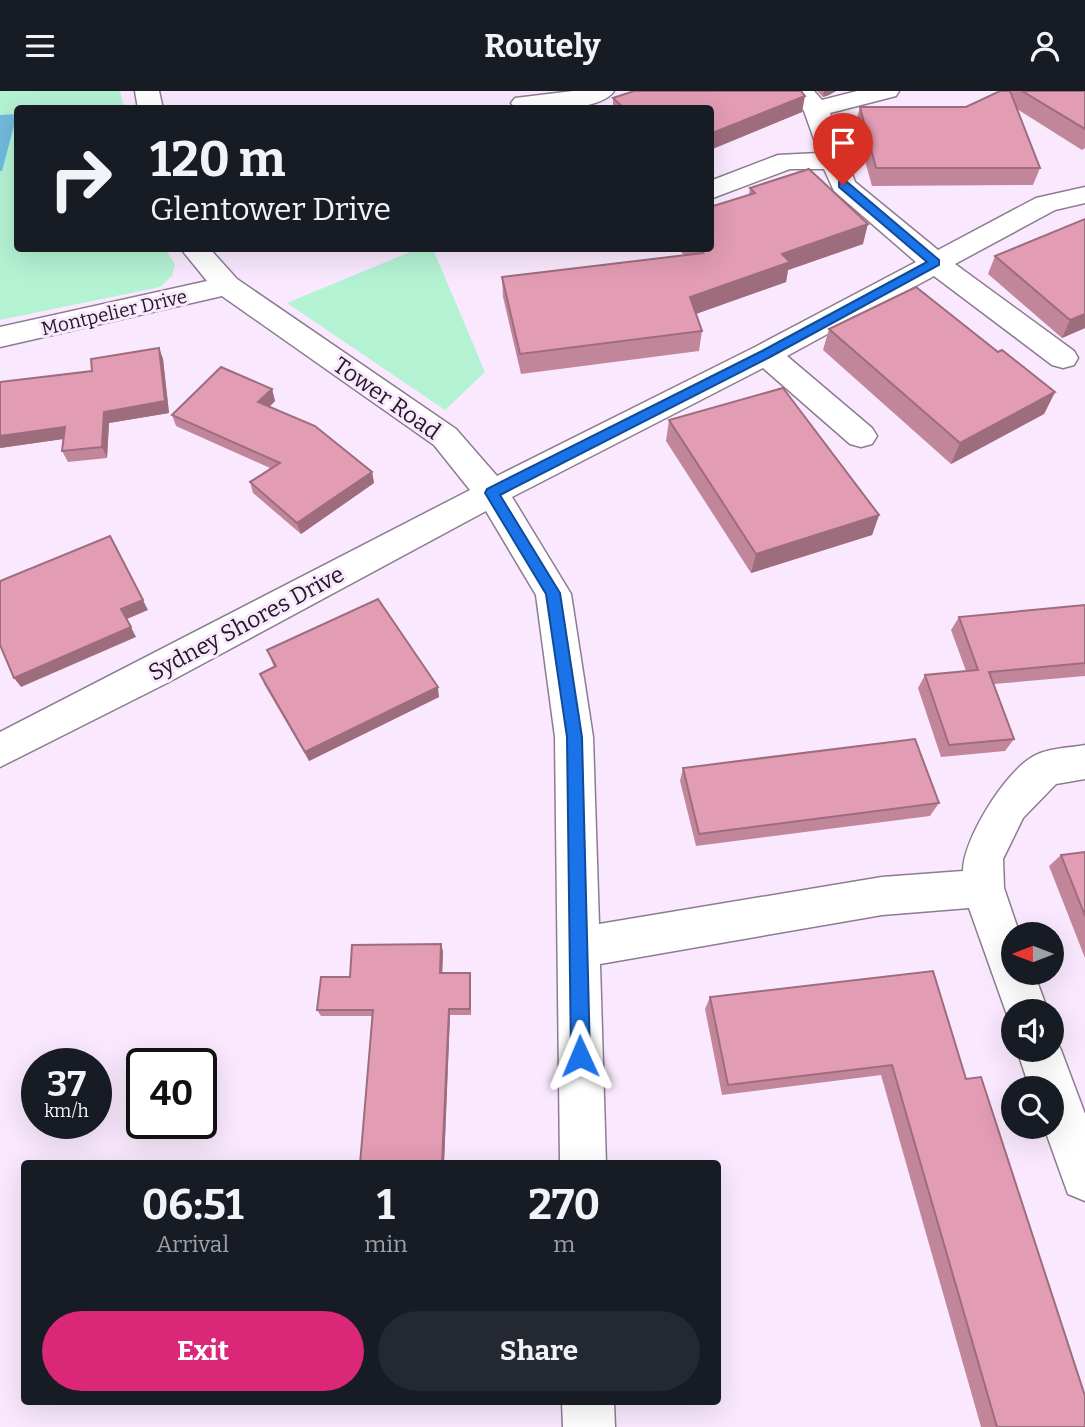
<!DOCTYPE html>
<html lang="en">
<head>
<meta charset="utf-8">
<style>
  :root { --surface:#171b24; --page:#242831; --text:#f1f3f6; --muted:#9ea1a6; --accent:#db2777 }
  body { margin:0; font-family:Bitter,serif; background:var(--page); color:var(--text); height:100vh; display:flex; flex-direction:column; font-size:26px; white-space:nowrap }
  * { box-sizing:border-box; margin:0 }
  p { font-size:23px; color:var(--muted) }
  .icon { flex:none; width:38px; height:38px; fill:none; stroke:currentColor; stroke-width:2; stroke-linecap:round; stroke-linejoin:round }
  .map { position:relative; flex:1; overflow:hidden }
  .details { position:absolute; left:21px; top:1069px; width:700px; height:245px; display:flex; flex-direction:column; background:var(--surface); border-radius:7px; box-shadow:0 7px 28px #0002 }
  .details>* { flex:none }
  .guide { position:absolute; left:14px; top:14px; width:700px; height:147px; border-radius:7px; box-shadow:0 7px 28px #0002; background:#171b24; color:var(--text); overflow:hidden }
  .needle { width:46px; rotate:270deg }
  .buttons { position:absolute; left:1001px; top:831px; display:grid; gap:14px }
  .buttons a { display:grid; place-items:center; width:63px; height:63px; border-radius:50%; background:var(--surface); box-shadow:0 7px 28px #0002; font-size:35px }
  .speed { position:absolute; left:21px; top:957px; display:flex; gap:14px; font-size:35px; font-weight:700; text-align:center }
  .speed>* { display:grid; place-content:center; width:91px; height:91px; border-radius:50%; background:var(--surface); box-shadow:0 7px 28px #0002; line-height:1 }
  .speed small { font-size:18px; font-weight:400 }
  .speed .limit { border:4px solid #111; border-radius:10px; background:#fff; color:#111 }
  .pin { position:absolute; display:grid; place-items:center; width:60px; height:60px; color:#fff; margin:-72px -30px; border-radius:50% 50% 50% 0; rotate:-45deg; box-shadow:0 0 7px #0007 }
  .pin .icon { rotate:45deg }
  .me { position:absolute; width:77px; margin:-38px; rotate:359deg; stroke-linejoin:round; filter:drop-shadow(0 0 5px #0008) }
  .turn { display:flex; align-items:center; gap:24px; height:147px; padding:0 21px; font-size:32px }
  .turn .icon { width:91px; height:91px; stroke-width:2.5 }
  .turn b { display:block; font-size:49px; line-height:60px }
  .eta { display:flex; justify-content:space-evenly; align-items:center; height:119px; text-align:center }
  .eta b { font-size:42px; font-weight:700; line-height:49px }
  .cta { display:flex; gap:14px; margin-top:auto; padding:14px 21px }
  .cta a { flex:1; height:80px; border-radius:42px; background:var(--accent); color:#fff; font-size:28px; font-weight:700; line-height:80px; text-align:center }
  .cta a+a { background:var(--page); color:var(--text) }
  header { display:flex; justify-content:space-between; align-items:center; height:91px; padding:0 21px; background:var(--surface); font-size:32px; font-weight:700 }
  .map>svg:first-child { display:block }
  .green { fill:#b4f2d4 }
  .water { fill:#71bbde }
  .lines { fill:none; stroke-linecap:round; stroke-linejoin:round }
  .minor-casing { stroke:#8c7c90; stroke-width:3 }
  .minor { fill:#fff; fill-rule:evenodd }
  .wall { fill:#c2869a }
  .shaded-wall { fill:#9e6d7d }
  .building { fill:#e29cb3; stroke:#9e6d7d; stroke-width:2 }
  .route { fill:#1a73e8; stroke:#114b97; stroke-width:2 }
  .labels { text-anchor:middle; stroke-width:6; stroke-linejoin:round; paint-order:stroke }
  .far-street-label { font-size:19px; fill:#201921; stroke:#fae9fe }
  .street-label { font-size:23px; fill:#201921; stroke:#fae9fe }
</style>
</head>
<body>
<header><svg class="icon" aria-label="menu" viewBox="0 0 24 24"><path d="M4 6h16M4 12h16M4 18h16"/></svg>Routely<svg class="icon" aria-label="person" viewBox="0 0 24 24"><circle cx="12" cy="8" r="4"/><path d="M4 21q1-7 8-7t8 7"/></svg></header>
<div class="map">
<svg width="1085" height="1336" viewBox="0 0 1085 1336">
  <rect width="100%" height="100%" fill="#fae9fe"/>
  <g class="green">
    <path d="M0,0H120L124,17L18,18V158H165L175,173L172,185L160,196L0,229Z"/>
    <path d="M417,158H433L485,281L445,319L287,212Z"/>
  </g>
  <path class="water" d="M17,23L2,80H0V24Z"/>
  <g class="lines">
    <g class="minor-casing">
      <g id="minor">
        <path d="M135,0H159L163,18H138Z"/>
        <path d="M573,0H614C600,21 540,18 516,18L511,12L515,7Z"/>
        <path d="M788,0H814L822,9L857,0H899L896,5L830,22L855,91L938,159L1036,107L1085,96V112L1055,119L955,173L1074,260L1078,267L1074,274L1063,277L1052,274L934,185L787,265L872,337L877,345L872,353L861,356L850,353L763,277L512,406L571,503L593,646L599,833L882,786L963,780C963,748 1005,682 1032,666C1046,657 1069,657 1085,654V688L1056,693L1023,727L1003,768L1004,797L1020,844H1013V882H1034L1048,920H1013V936L1011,935L969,817L882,824L600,873L606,1073H560L555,646L536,504L486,420L167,592L0,676V641L470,399L434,354L222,205L0,256V236L207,190L181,158H210L237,188L456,338L497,385L755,256L916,171L834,100L824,78H790L710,108V90L778,64L819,62L804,20Z"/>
        <path d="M1052,942L1061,959L1085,1023V1110L1068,1103L1044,1036H1052V998H1030L1017,959H1052Z"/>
        <path d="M562,1311H614L615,1336H563Z"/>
      </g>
    </g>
    <use href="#minor" class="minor"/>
  </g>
  <g class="wall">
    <path d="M817,0H836L829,4L823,6Z"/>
    <path d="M1011,0H1085V57L1082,59L1017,18L1040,77L1033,94L872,95L855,34L860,16H966L1010,1Z"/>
    <path d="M613,7L802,21L710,59V18H613Z"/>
    <path d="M750,97L863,153L788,179L786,191L696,223L702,240L699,260L521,283L503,206L502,186L684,164L678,158H710L749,103Z"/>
    <path d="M995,165L1085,237L1062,247L988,183Z"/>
    <path d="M829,238L998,261L1055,301L1044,323L951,373L823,259Z"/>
    <path d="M159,257L163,268L169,322L109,332L107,367L68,371L62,360L63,348L0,357V291L92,280Z"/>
    <path d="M272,298L275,310L269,316L372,381L374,392L301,443L253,402L250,391L270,377L176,335L172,324Z"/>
    <path d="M669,329L879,424L872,444L751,482L666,350Z"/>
    <path d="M1085,514V585L994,593L1014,648L1005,660L941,666L918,597L925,584L966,580L951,539L959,526Z"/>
    <path d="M267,559L439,606L309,670L264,593L260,583L274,576Z"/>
    <path d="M683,677L939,712L930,725L696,755L680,690Z"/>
    <path d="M1085,761V867L1049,775L1061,764Z"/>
    <path d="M443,860L442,882H470L471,888V924H450L444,1073H360L372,925H321L317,919Z"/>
    <path d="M710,906L966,988L1085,1336H981L881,984L722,1004L705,918Z"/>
  </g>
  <g class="shaded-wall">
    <path d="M824,0H836L829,4L823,6Z"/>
    <path d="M805,5L802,21L710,59V43Z"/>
    <path d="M868,133L863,153L788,179L786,191L687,226L690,206L782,163Z"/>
    <path d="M1085,223V237L1062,247L1070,229Z"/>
    <path d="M159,257L163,268L169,322L109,332L107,367L102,356L104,321Z"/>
    <path d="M272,298L275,310L262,323L258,311Z"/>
    <path d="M1055,301L1044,323L951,373L960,352Z"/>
    <path d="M65,336L70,347L0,357V345Z"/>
    <path d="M372,381L374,392L301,443L297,432Z"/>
    <path d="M879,424L872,444L751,482L756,463Z"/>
    <path d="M143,509L148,519L127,528L121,518Z"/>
    <path d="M131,536L136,546L21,596L14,587Z"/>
    <path d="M438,596L439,606L309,670L305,661Z"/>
    <path d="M441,853L443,860L442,888L440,882Z"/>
    <path d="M470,882L471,888V924L470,918Z"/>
    <path d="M449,918L450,924L444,1073H442Z"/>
  </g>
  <g class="building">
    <path d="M634,0H801L805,5L710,43V18H625L613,7Z"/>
    <path d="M1000,0H1010L1040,77H876L860,16H966Z"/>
    <path d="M1022,0H1085V38Z"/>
    <path d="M809,78L868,133L782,163L790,171L690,206L702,240L520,263L502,186L703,162L699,158H710V116L755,102L750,97Z"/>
    <path d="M1085,128V223L1070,229L995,165Z"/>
    <path d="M916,196L998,261L1002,259L1055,301L960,352L829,238Z"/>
    <path d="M159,257L165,310L104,321L102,356L62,360L65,336L0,345V291L92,280L91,268Z"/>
    <path d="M221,276L272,298L258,311L315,335L372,381L297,432L250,391L280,372L172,324Z"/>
    <path d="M783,297L879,424L756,463L669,329Z"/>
    <path d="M110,445L143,509L121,518L131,536L14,587L0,554V490Z"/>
    <path d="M378,508L438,596L305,661L260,583L276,575L267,559Z"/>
    <path d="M1085,514V572L989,581L1014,648L949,654L925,584L978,579L959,526Z"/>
    <path d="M915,648L939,712L699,743L683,677Z"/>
    <path d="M1085,761V825L1061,764Z"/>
    <path d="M441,853L440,882H470V918H449L442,1073H360L373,919H317L321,886H350L352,854Z"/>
    <path d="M933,880L966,988L981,986L1085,1305V1336H997L892,974L728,994L710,906Z"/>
  </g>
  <path class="route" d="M839,91H847L939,169V174L770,266L500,404L560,502L582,646L590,965L587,971L580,974L574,971L571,965L567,646L546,503L485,402L487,398L762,260L927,171L839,96Z"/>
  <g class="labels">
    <g class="far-street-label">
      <text transform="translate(114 221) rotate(-13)" y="7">Montpelier Drive</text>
    </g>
    <g class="street-label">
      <text transform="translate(387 307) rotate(35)" y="8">Tower Road</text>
      <text transform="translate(246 532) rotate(-28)" y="8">Sydney Shores Drive</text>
    </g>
  </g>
</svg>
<div class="buttons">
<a><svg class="needle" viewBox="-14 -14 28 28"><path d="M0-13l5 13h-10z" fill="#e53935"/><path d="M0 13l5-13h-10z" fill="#9ea1a6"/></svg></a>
<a><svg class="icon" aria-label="sound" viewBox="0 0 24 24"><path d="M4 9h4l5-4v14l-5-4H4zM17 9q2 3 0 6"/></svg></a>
<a><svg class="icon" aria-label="search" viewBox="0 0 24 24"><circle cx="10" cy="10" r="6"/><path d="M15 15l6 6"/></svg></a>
</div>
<div class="speed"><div>37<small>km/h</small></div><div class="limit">40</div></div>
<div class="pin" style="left:843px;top:94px;background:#d93025"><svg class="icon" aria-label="arrive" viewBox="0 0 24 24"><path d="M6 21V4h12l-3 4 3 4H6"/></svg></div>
<svg class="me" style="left:580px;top:965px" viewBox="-20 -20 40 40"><path d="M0-17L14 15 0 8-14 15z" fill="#1a73e8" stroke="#fff" stroke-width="4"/></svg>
<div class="guide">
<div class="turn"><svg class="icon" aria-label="right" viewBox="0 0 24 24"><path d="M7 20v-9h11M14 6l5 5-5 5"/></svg><div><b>120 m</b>Glentower Drive</div></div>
</div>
<section class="details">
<div class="eta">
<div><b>06:51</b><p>Arrival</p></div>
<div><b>1</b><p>min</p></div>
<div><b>270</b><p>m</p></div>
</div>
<div class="cta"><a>Exit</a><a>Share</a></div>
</section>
</div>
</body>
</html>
